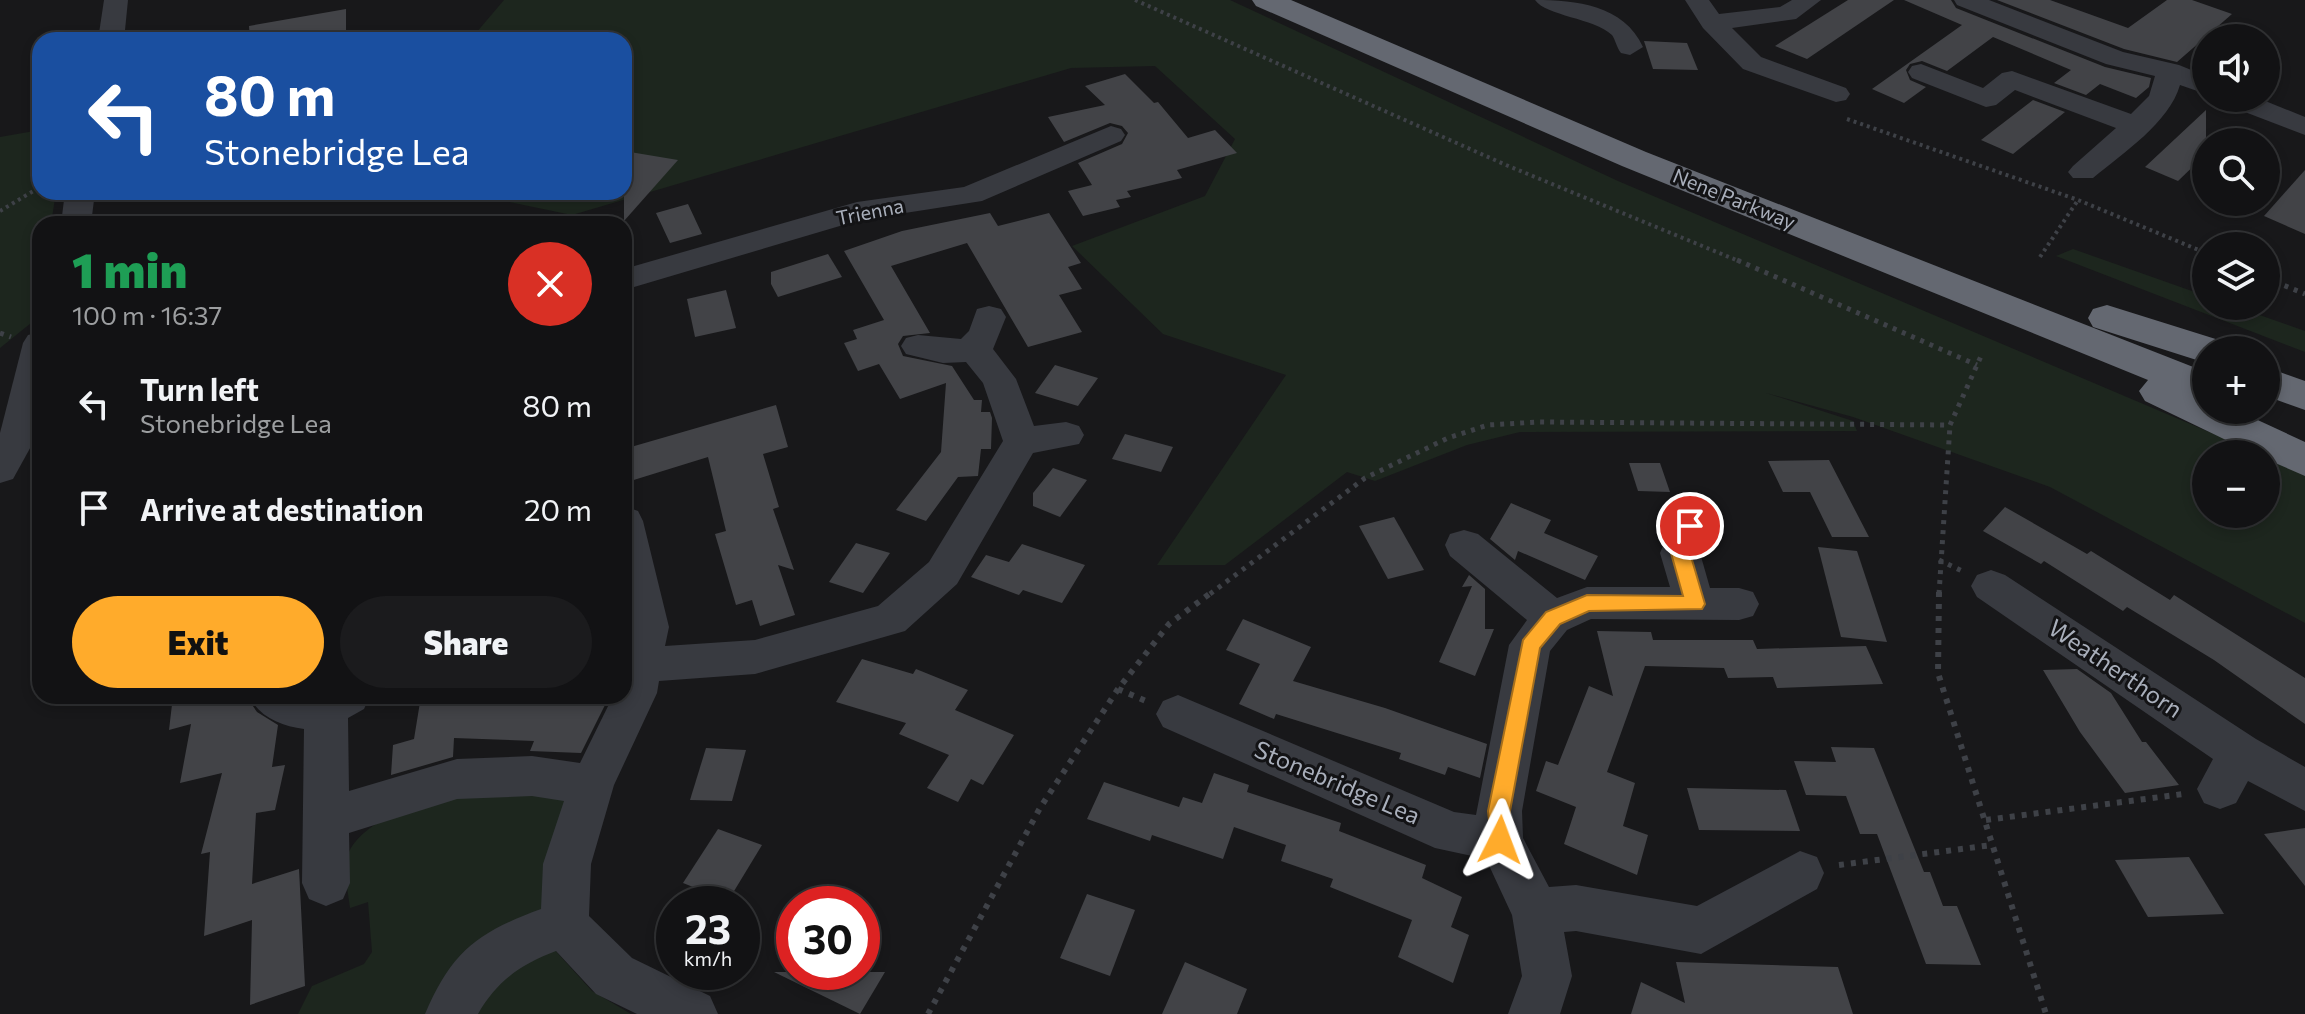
<!DOCTYPE html>
<html lang="en">
<head>
<meta charset="utf-8">
<style>
  :root { --surface:#121214; --page:#1b1b1d; --text:#f1f3f6; --muted:#9c9ea0; --line:#313234; --accent:#ffab2b }
  body { margin:0; font-family:Commissioner,sans-serif; background:var(--page); color:var(--text); height:100vh; display:flex; flex-direction:column; font-size:30px; white-space:nowrap }
  * { box-sizing:border-box; margin:0 }
  p { font-size:26px; color:var(--muted) }
  .icon { flex:none; width:44px; height:44px; fill:none; stroke:currentColor; stroke-width:2; stroke-linecap:round; stroke-linejoin:round }
  .map { position:relative; flex:1; overflow:hidden }
  .panel { position:absolute; left:32px; top:216px; width:600px; height:488px; display:flex; flex-direction:column; background:var(--surface); border-radius:24px; box-shadow:0 4px 12px #0003,0 0 0 2px var(--line) }
  .panel>* { flex:none }
  .top-card { position:absolute; left:32px; top:32px; width:600px; height:168px; border-radius:24px; box-shadow:0 4px 12px #0003,0 0 0 2px var(--line); background:#1a4fa0; color:#fff; overflow:hidden }
  .controls { position:absolute; left:2192px; top:24px; display:grid; gap:16px }
  .controls a { display:grid; place-items:center; width:88px; height:88px; border-radius:50%; background:var(--surface); box-shadow:0 4px 12px #0003,0 0 0 2px var(--line); font-size:40px }
  .speed { position:absolute; left:656px; top:886px; display:flex; gap:16px; font-size:40px; font-weight:700; text-align:center }
  .speed>* { display:grid; place-content:center; width:104px; height:104px; border-radius:50%; background:var(--surface); box-shadow:0 4px 12px #0003,0 0 0 2px var(--line); line-height:1 }
  .speed small { font-size:20px; font-weight:400 }
  .speed .limit { border:12px solid #d22; background:#fff; color:#111 }
  .pin { position:absolute; display:grid; place-items:center; width:68px; height:68px; color:#fff; margin:-34px; border:4px solid #fff; border-radius:50%; box-shadow:0 2px 8px #0007 }
  .me { position:absolute; width:88px; margin:-44px; rotate:3deg; stroke-linejoin:round; filter:drop-shadow(0 0 6px #0008) }
  .turn { display:flex; align-items:center; gap:28px; height:168px; padding:0 40px; font-size:36px }
  .turn .icon { width:104px; height:104px; stroke-width:2.5 }
  .turn b { display:block; font-size:56px; line-height:68px }
  .round { display:grid; place-items:center; flex:none; width:84px; height:84px; border-radius:42px; background:var(--page) }
  .summary { display:flex; align-items:center; justify-content:space-between; height:136px; padding:0 40px }
  h1 { font-size:48px; font-weight:800; line-height:60px; color:#1e9e55 }
  .action { display:flex; gap:16px; margin-top:auto; padding:16px 40px }
  .action a { flex:1; height:92px; border-radius:48px; background:var(--accent); color:#111; font-size:32px; font-weight:800; line-height:92px; text-align:center }
  .action a+a { background:var(--page); color:var(--text) }
  ul { padding:0; list-style:none }
  li { display:flex; align-items:center; gap:24px; height:104px; padding:0 40px }
  li div { flex:1 }
  li b { display:block; font-size:30px }
  li em { font-style:normal }
  .map>svg:first-child { display:block }
  .green { fill:#1d261e }
  .building { fill:#424347 }
  .lines { fill:none; stroke-linecap:round; stroke-linejoin:round }
  .path-far2 { stroke:#3e4147; stroke-width:4; stroke-dasharray:3 4; stroke-linecap:butt }
  .path-far1 { stroke:#3e4147; stroke-width:5; stroke-dasharray:4 6; stroke-linecap:butt }
  .path { stroke:#3e4147; stroke-width:6; stroke-dasharray:5 7; stroke-linecap:butt }
  .minor { fill:#383a40; fill-rule:evenodd }
  .highway { fill:#646871; fill-rule:evenodd }
  .route { fill:#ffab2b; stroke:#a66f1c; stroke-width:2 }
  .labels { text-anchor:middle; stroke-width:6; stroke-linejoin:round; paint-order:stroke }
  .far-street-label { font-size:20px; fill:#a9afbb; stroke:#131315 }
  .street-label { font-size:24px; fill:#a9afbb; stroke:#131315 }
</style>
</head>
<body>
<div class="map">
<svg width="2305" height="1014" viewBox="0 0 2305 1014">
  <rect width="100%" height="100%" fill="#18181a"/>
  <g class="green">
    <path d="M504,0H1230L1618,181L2261,454H2206V514H2266V456L2305,473V623L2050,487L1853,417L1766,393L1853,421L1857,431L1520,432L1467,445L1375,481L1347,472L1225,565H1157L1286,375L1163,334L1072,246L1205,196L1235,139L1155,66L1071,68L572,215L460,192H624V40H470Z"/>
    <path d="M40,130V192H56L51,224H40V281L31,323L0,348V137Z"/>
    <path d="M2073,249L2206,296V306H2234L2305,331V352L2056,256Z"/>
    <path d="M558,791L569,806L543,911L438,1014H298L312,986L364,964L372,952L368,902L350,908C348,892 344,874 347,858C355,825 417,801 447,795C483,789 523,793 558,791Z"/>
    <path d="M552,947L592,991L631,1014H465L490,971Z"/>
  </g>
  <g class="building">
    <path d="M1848,0H1894L1807,59L1775,46Z"/>
    <path d="M1904,0H1951L1956,8L2105,67L2151,78L2149,87L2136,98L2100,84L2086,95L2054,83L2071,70L1993,37L1947,71L1922,61L1910,64L1906,70L1910,80L1926,87L1904,103L1872,89L1962,25Z"/>
    <path d="M1997,0H2050L2128,28L2167,0H2192L2232,14L2177,62L2124,49Z"/>
    <path d="M346,9V40H250L249,26Z"/>
    <path d="M1644,41L1687,43L1698,70L1653,69Z"/>
    <path d="M1125,74L1154,103L1158,102L1188,138L1215,130L1237,153L1177,170L1182,178L1127,191L1131,197L1116,200L1120,207L1083,216L1068,191L1092,185L1078,163L1122,144L1128,133L1122,126L1110,123L1064,142L1048,117L1105,105L1085,86Z"/>
    <path d="M2033,100L2065,112L2013,154L1981,140Z"/>
    <path d="M2206,110V154L2178,181L2145,167Z"/>
    <path d="M624,151L678,160L624,221Z"/>
    <path d="M2305,170V234L2264,216Z"/>
    <path d="M688,204L702,234L670,243L656,213Z"/>
    <path d="M990,213L998,226L1049,213L1081,263L1068,267L1082,289L1059,295L1082,332L1028,347L967,243L891,266L930,333L903,336L898,344L903,356L952,366L974,400H982L981,412H990L992,418L991,449H981L978,476L958,477L926,521L896,510L941,452L946,383L900,399L879,364L858,371L844,343L857,339L853,330L884,320L844,251L902,231Z"/>
    <path d="M828,254L842,277L778,297L771,284V272Z"/>
    <path d="M726,290L736,328L695,337L687,299Z"/>
    <path d="M1055,365L1098,378L1078,406L1035,393Z"/>
    <path d="M776,405L788,447L763,454L779,507L773,509L794,570L778,565L795,615L760,626L752,600L736,605L715,534L726,531L708,457L624,483V449Z"/>
    <path d="M1125,434L1173,447L1161,472L1112,459Z"/>
    <path d="M1829,460L1869,537H1832L1810,492H1783L1768,461Z"/>
    <path d="M1629,463H1660L1670,492L1638,491Z"/>
    <path d="M1053,468L1087,480L1060,517L1033,506V493Z"/>
    <path d="M1511,503L1551,520L1544,533L1598,556L1585,580L1518,551L1515,560L1490,539Z"/>
    <path d="M2005,507L2087,554L2091,551L2170,600L2174,595L2305,678V724L2214,660L2127,607L2123,611L2044,561L2041,564L1983,531Z"/>
    <path d="M1394,517L1424,570L1388,579L1359,526Z"/>
    <path d="M856,543L890,553L863,593L829,582Z"/>
    <path d="M1022,544L1085,565L1062,603L1023,590L1019,595L971,577L986,555L1009,562Z"/>
    <path d="M1818,547L1857,551L1887,642L1841,637Z"/>
    <path d="M1469,575L1485,589V629H1494L1475,676L1439,662L1472,586L1462,587Z"/>
    <path d="M1243,619L1311,647L1293,681L1385,708L1487,744L1480,778L1448,767L1445,775L1399,759L1401,753L1276,714L1274,719L1239,704L1260,664L1226,650Z"/>
    <path d="M1597,631L1651,632L1653,640H1753L1757,649L1866,646L1883,684L1777,688L1773,677L1728,678L1724,668L1645,666L1607,772L1635,783L1623,826L1648,835L1637,875L1564,844L1576,807L1536,791L1546,761L1558,765L1589,686L1613,696Z"/>
    <path d="M862,659L913,674L916,669L968,690L955,710L1014,735L983,785L971,779L958,802L927,788L949,755L899,734L906,723L836,702Z"/>
    <path d="M2077,669L2111,693L2142,742H2146L2179,785L2125,793L2080,732L2043,670Z"/>
    <path d="M173,696H246L257,712L278,725L272,767L285,765L275,810L256,813L252,884L299,869L305,986L250,1005L252,920L204,936L210,852L201,854L222,773L180,783L191,724L169,730Z"/>
    <path d="M421,696H552L553,699L607,701L581,753L530,751L534,741L454,738L453,757L391,775L393,745L414,739Z"/>
    <path d="M1831,747L1874,748L1924,872H1930L1943,906H1957L1981,965L1926,964L1877,834H1860L1846,796L1806,795L1794,761L1836,762Z"/>
    <path d="M706,748L746,750L732,801L690,800Z"/>
    <path d="M1214,773L1249,785L1247,792L1341,823L1339,831L1426,865L1422,878L1462,897L1451,927L1469,935L1453,983L1398,957L1412,920L1330,887L1333,879L1281,861L1286,845L1234,827L1223,859L1152,835L1150,841L1087,819L1104,782L1179,807L1183,797L1202,803Z"/>
    <path d="M1687,788L1786,790L1800,831L1699,830Z"/>
    <path d="M2305,828V886L2264,834Z"/>
    <path d="M718,829L762,845L728,901L683,883Z"/>
    <path d="M2189,857L2224,914L2148,917L2115,860Z"/>
    <path d="M1087,894L1135,910L1110,976L1060,958Z"/>
    <path d="M1185,962L1247,989L1237,1014H1162Z"/>
    <path d="M1676,962L1838,967L1853,1014H1631L1641,982L1685,1003Z"/>
    <path d="M774,972H885L860,1014Z"/>
  </g>
  <g class="lines">
    <g class="path-far2">
      <path d="M1135,0L1506,165L1741,262"/>
      <path d="M1847,119L2078,200L2206,253"/>
      <path d="M0,211L40,187"/>
      <path d="M2040,257L2078,200"/>
    </g>
    <g class="path-far1">
      <path d="M1737,260L1977,365"/>
      <path d="M2266,278L2305,294"/>
      <path d="M0,333L11,337"/>
      <path d="M1939,560L1962,571"/>
      <path d="M1210,594L1365,478L1448,438L1488,425L1539,422L1950,425L1982,354"/>
      <path d="M1939,594L1950,425"/>
    </g>
    <g class="path">
      <path d="M1939,592L1938,673L2046,1014"/>
      <path d="M1118,689L1146,701"/>
      <path d="M1986,820L2183,794"/>
      <path d="M1839,865L1992,845"/>
      <path d="M928,1014L1040,808L1118,689L1169,624L1212,592"/>
    </g>
    <g class="minor">
      <path d="M104,0H128L124,40H98Z"/>
      <path d="M1535,0C1576,0 1624,5 1643,47L1630,55L1621,53C1617,48 1615,39 1612,35C1594,18 1546,16 1535,0Z"/>
      <path d="M1685,0H1709L1719,14L1780,7L1792,0H1821L1796,19L1732,28L1761,57L1846,88L1850,94L1846,100L1836,102L1743,69L1703,28Z"/>
      <path d="M1954,0H1989L2123,52L2179,65L2206,76V94L2180,85C2169,123 2123,153 2093,178H2073L2068,172L2073,166L2116,128L2015,90L1996,105L1986,107L1912,78L1908,72L1912,66L1921,64L1983,88L2002,73L2012,71L2131,114L2149,96L2155,76L2106,64L1957,5Z"/>
      <path d="M2220,98H2258L2305,117V135L2224,104Z"/>
      <path d="M1111,126L1121,129L1125,135L1121,141L982,201L860,220L624,290V269L857,202L964,187Z"/>
      <path d="M65,192H95L91,224H61Z"/>
      <path d="M989,306L1001,309L1006,317L993,349L1016,379L1034,426L1066,422L1079,426L1084,435L1079,444L1033,453L957,584L905,631L755,674L659,681L657,693L614,785L591,864L589,916L632,958L710,996L718,1014H637L596,994L556,951C521,964 497,981 478,1014H425C452,951 478,932 541,909L543,864L564,801L532,796L457,799L349,833L350,883L343,899L326,906L309,899L302,883L304,729C281,726 259,717 249,696H370L364,709L348,718L349,791L457,759L532,756L580,763L613,696H624L627,627L624,611V506L638,511L643,521L669,627L665,646L755,640L878,606L929,562L1003,441L983,383L966,362L943,363L906,354L901,346L906,338L918,335L961,339L969,331L977,309Z"/>
      <path d="M40,332V416L34,441L13,479L0,483V433L23,343L28,335Z"/>
      <path d="M1690,511L1704,516L1709,526L1700,553L1710,588H1739L1753,592L1759,604L1753,616L1739,620L1591,619L1567,630L1550,651L1522,811L1523,838L1549,887L1576,885L1697,906L1800,851L1817,857L1824,873L1817,889L1701,954L1576,931L1564,932L1572,976L1560,1014H1508L1522,976L1512,915L1486,859L1435,848L1163,727L1156,714L1163,701L1178,695L1454,812L1476,815L1509,645L1527,620L1450,556L1445,545L1450,534L1464,530L1478,534L1557,598L1587,587H1670L1660,553L1676,516Z"/>
      <path d="M1991,570L2005,575L2256,739L2305,767V811L2248,781L2236,803L2220,809L2204,803L2197,789L2213,759L1977,597L1971,586L1977,575Z"/>
    </g>
    <g class="highway">
      <path d="M1252,0H1291L1646,152L2206,372V410H2236L2305,442V476L2266,459V454H2255L2145,401L2139,391L2148,380L1622,166L1256,6Z"/>
      <path d="M2107,305L2222,341L2228,350H2206V363L2093,327L2088,318L2093,309Z"/>
      <path d="M2266,367L2305,381V410L2266,396Z"/>
    </g>
  </g>
  <path class="route" d="M1690,519L1700,526L1690,553L1705,604L1702,609L1589,611L1560,624L1540,648L1510,811L1507,847L1500,850L1492,847L1488,811L1523,640L1546,612L1587,595L1683,596L1671,553L1684,521Z"/>
  <g class="labels">
    <g class="far-street-label">
      <text transform="translate(1734 199) rotate(22)" y="7">Nene Parkway</text>
      <text transform="translate(870 212) rotate(-11)" y="7">Trienna</text>
    </g>
    <g class="street-label">
      <text transform="translate(2115 669) rotate(34)" y="8">Weatherthorn</text>
      <text transform="translate(1337 783) rotate(23)" y="8">Stonebridge Lea</text>
    </g>
  </g>
</svg>
<div class="controls">
<a><svg class="icon" aria-label="sound" viewBox="0 0 24 24"><path d="M4 9h4l5-4v14l-5-4H4zM17 9q2 3 0 6"/></svg></a>
<a><svg class="icon" aria-label="search" viewBox="0 0 24 24"><circle cx="10" cy="10" r="6"/><path d="M15 15l6 6"/></svg></a>
<a><svg class="icon" aria-label="layers" viewBox="0 0 24 24"><path d="M12 4l9 5-9 5-9-5zM3 14l9 5 9-5"/></svg></a>
<a>+</a>
<a>−</a>
</div>
<div class="speed"><div>23<small>km/h</small></div><div class="limit">30</div></div>
<div class="pin" style="left:1690px;top:526px;background:#d93025"><svg class="icon" aria-label="arrive" viewBox="0 0 24 24"><path d="M6 21V4h12l-3 4 3 4H6"/></svg></div>
<svg class="me" style="left:1500px;top:840px" viewBox="-20 -20 40 40"><path d="M0-17L14 15 0 8-14 15z" fill="#ffab2b" stroke="#fff" stroke-width="4"/></svg>
<div class="top-card">
<div class="turn"><svg class="icon" aria-label="left" viewBox="0 0 24 24"><path d="M17 20v-9H6M10 6l-5 5 5 5"/></svg><div><b>80 m</b>Stonebridge Lea</div></div>
</div>
<section class="panel">
<div class="summary"><div><h1>1 min</h1><p>100 m · 16:37</p></div><a class="round" style="background:#d93025;color:#fff"><svg class="icon" aria-label="close" viewBox="0 0 24 24"><path d="M6 6l12 12M18 6L6 18"/></svg></a></div>
<ul>
<li><svg class="icon" aria-label="left" viewBox="0 0 24 24"><path d="M17 20v-9H6M10 6l-5 5 5 5"/></svg><div><b>Turn left</b><p>Stonebridge Lea</p></div><em>80 m</em></li>
<li><svg class="icon" aria-label="arrive" viewBox="0 0 24 24"><path d="M6 21V4h12l-3 4 3 4H6"/></svg><div><b>Arrive at destination</b></div><em>20 m</em></li>
</ul>
<div class="action"><a>Exit</a><a>Share</a></div>
</section>
</div>
</body>
</html>
